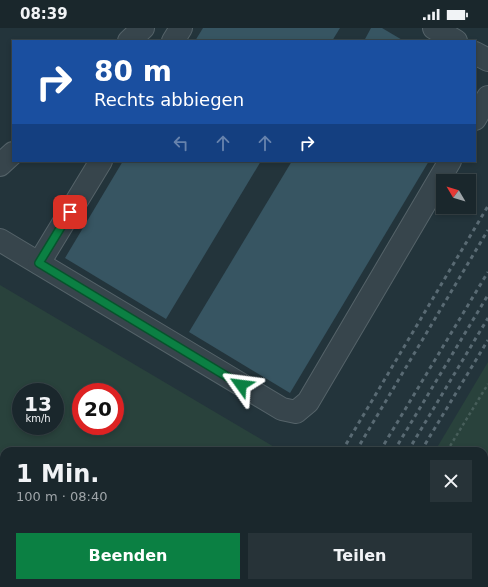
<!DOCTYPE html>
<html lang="de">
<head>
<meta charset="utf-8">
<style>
  :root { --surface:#1a272c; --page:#273338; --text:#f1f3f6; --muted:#9fa5a9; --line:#384448; --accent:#0b8043 }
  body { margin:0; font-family:"DejaVu Sans",sans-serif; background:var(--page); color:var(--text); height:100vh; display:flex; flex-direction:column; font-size:15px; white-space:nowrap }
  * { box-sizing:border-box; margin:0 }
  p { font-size:13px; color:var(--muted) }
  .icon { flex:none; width:22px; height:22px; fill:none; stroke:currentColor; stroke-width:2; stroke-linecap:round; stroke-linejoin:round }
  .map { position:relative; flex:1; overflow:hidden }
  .sheet { position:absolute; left:0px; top:419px; width:488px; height:140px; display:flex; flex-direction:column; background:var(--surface); border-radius:12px 12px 0 0; box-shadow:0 2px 6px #0003,0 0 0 1px var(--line) }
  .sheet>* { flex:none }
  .hud { position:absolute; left:12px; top:12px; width:464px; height:122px; border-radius:0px; box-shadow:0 2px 6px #0003,0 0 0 1px var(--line); background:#1a4fa0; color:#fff; overflow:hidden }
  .needle { width:26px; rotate:308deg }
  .buttons { position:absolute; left:436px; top:146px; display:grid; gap:8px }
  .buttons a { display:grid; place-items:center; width:40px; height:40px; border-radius:0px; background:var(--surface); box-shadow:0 2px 6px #0003,0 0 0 1px var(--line); font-size:20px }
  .speed { position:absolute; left:12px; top:355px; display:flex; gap:8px; font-size:20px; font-weight:700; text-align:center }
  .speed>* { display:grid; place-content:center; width:52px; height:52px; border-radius:50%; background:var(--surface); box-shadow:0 2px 6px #0003,0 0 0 1px var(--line); line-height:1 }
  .speed small { font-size:10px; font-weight:400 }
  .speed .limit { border:6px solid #d22; background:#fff; color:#111 }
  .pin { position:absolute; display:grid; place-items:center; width:34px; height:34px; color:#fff; margin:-17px; border-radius:8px; box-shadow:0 2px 6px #0006 }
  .me { position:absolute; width:44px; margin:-22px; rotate:301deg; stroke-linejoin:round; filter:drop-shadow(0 0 3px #0008) }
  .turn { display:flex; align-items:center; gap:14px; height:84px; padding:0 16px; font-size:18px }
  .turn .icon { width:52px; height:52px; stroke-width:2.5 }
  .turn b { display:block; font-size:28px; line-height:34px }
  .lanes { display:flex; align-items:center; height:38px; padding:0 16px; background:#0003; justify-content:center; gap:20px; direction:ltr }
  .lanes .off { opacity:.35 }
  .round { display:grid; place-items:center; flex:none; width:42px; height:42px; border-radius:0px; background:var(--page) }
  .headline { display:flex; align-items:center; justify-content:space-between; height:68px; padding:0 16px }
  h1 { font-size:24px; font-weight:700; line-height:30px }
  .action { display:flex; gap:8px; margin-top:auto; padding:8px 16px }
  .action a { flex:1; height:46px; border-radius:0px; background:var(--accent); color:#fff; font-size:16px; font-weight:700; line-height:46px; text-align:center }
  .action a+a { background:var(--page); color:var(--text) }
  .status { display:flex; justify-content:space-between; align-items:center; height:28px; padding:0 20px; background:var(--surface); direction:ltr }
  .status svg { height:11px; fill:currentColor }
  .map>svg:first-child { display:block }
  .green { fill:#29423c; fill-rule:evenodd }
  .water { fill:#375562 }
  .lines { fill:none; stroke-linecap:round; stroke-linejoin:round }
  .minor-casing { stroke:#556369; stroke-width:24 }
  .path { stroke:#475e5a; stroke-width:2.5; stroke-dasharray:3 3; stroke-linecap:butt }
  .minor { stroke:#37454c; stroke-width:22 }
  .rail { stroke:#596a73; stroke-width:3; stroke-dasharray:4 4; stroke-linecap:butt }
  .route-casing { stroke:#07532c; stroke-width:10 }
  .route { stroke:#0b8043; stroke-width:7 }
</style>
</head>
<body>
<div class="status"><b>08:39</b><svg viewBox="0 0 49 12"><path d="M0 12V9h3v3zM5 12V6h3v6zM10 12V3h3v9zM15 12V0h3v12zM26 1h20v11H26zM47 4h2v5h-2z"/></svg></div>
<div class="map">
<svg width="488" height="559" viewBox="0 0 488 559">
  <rect width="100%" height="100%" fill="#23343b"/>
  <g class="green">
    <path d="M0,257L281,423H4V555H248L245,559H0ZM21,364H55V398H21ZM81,364H115V398H81Z"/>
    <path d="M488,334V559H353L356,555H484V423H435Z"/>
  </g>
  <g class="water">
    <path d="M203,0H340L332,13H195Z"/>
    <path d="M371,0H382L404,13H364Z"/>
    <path d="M123,133H261L166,291L65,230Z"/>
    <path d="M292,133H429L290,365L189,304Z"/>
  </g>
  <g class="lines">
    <g class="minor-casing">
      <g id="minor">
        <path d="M434,0L456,13"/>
        <path d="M129,13L143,0"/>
        <path d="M173,13L181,0"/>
        <path d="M475,25L488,32"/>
        <path d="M475,91L488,69"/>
        <path d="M0,137L13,125"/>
        <path d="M0,212L282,381L296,384L308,374L450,133"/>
        <path d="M39,235L101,133"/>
      </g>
    </g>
    <g class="path">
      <path d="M447,423L488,356"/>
      <path d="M364,559L367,555"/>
    </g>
    <use href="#minor" class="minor"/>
    <g class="rail">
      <path d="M342,423L488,178"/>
      <path d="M356,423L488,202"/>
      <path d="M380,423L488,244"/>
      <path d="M394,423L488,267"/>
      <path d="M408,423L488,290"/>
      <path d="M421,423L488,312"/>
      <path d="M261,559L263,555"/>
      <path d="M275,559L277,555"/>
      <path d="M299,559L301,555"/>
      <path d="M313,559L315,555"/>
      <path d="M327,559L329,555"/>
      <path d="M339,559L342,555"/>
    </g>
  </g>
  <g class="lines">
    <g class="route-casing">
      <path id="route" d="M70,184L39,235L241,357"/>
    </g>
    <use href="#route" class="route"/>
  </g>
</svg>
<div class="buttons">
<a><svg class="needle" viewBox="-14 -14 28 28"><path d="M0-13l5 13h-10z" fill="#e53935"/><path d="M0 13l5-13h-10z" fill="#9fa5a9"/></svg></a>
</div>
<div class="speed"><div>13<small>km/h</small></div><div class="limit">20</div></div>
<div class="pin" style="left:70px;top:184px;background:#d93025"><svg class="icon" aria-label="arrive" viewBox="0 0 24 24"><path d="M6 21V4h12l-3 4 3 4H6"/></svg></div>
<svg class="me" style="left:241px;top:357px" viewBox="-20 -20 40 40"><path d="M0-17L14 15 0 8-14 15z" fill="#0b8043" stroke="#fff" stroke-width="4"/></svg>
<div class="hud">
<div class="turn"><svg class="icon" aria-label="right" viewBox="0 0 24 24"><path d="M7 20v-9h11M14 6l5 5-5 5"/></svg><div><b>80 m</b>Rechts abbiegen</div></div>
<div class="lanes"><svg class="icon off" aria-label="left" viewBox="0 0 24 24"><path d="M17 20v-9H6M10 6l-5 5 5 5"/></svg><svg class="icon off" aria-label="ahead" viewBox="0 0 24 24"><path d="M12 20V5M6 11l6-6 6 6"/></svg><svg class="icon off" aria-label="ahead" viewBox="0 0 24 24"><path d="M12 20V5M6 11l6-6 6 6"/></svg><svg class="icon" aria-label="right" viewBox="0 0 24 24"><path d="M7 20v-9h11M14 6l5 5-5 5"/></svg></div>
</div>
<section class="sheet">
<div class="headline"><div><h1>1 Min.</h1><p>100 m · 08:40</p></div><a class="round"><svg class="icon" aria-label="close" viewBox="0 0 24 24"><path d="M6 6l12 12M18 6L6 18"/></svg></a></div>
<div class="action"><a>Beenden</a><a>Teilen</a></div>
</section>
</div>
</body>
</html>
